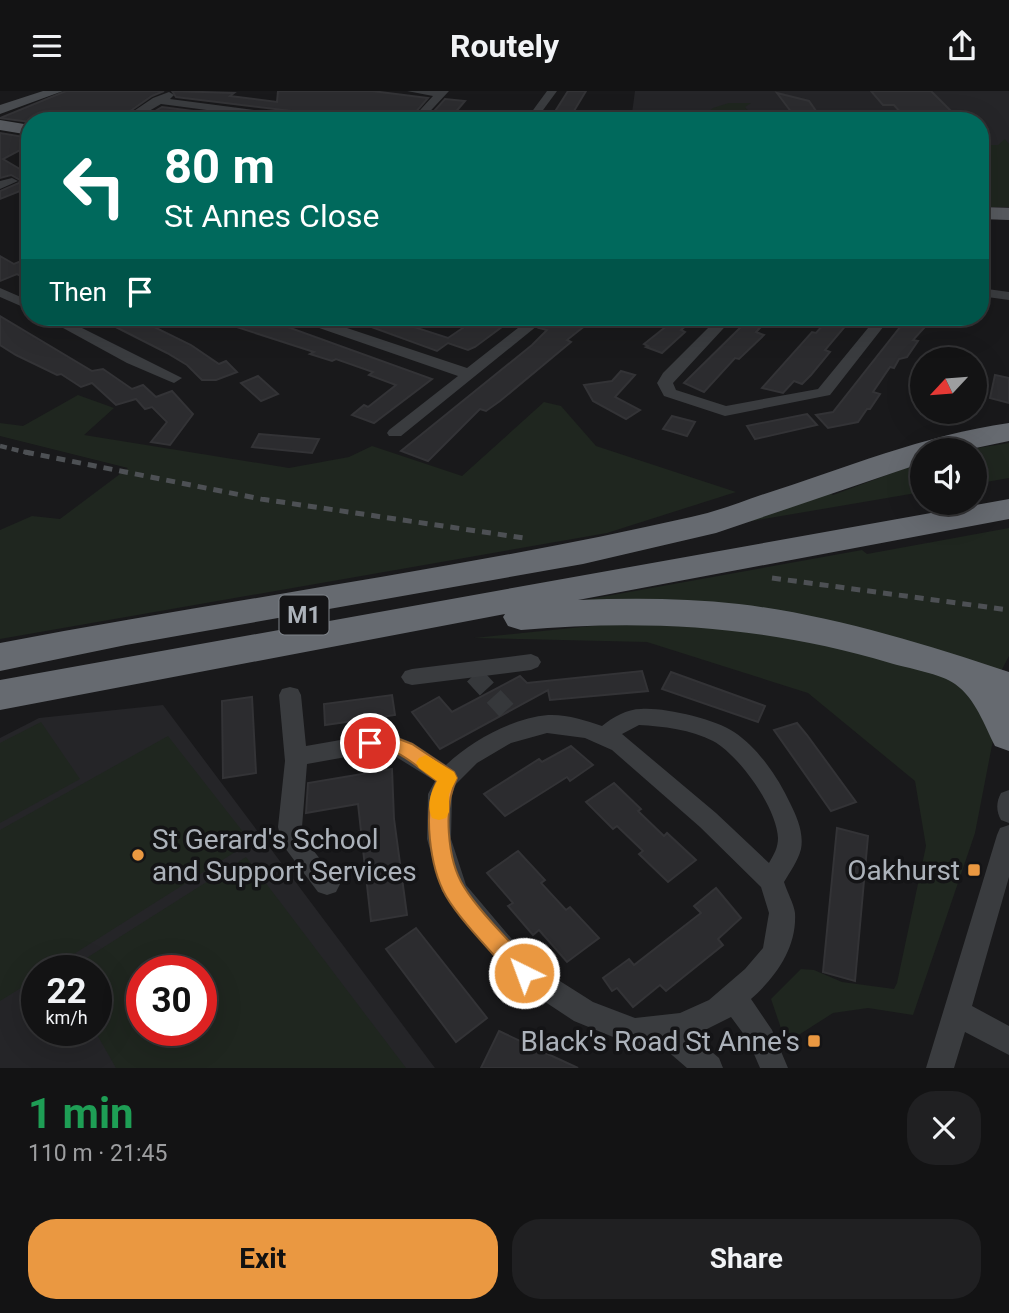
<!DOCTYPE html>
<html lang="en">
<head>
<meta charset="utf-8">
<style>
  :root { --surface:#131314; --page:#202022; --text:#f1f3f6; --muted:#9d9ea0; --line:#323234; --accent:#ea9841 }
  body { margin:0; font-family:Roboto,sans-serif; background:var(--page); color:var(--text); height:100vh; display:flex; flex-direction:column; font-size:26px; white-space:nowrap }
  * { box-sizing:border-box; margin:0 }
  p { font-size:23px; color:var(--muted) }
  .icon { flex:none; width:38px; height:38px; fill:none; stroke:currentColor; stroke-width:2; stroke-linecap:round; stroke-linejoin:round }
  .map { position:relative; height:977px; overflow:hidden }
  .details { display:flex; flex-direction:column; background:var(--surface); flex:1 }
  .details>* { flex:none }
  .banner { position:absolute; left:21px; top:21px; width:968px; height:214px; border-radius:28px; box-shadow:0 7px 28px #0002,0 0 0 2px var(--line); background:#00695c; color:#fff; overflow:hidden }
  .needle { width:46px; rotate:244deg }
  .fabs { position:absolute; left:910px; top:256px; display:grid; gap:14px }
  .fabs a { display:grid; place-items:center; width:77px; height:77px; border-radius:50%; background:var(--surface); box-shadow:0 7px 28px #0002,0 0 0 2px var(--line); font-size:35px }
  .speed { position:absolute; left:21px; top:864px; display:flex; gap:14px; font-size:35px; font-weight:700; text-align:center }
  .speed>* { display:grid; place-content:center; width:91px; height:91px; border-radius:50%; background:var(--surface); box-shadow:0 7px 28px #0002,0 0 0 2px var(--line); line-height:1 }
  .speed small { font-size:18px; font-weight:400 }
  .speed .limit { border:10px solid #d22; background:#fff; color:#111 }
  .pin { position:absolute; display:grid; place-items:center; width:60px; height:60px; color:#fff; margin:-30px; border:4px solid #fff; border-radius:50%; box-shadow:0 2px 7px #0007 }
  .me { position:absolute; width:77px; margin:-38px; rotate:318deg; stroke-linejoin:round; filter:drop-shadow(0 0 5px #0008) }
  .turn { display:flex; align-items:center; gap:24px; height:147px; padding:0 28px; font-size:32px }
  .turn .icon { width:91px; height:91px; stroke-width:2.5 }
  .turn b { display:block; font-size:49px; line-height:60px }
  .then { display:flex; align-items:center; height:66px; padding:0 28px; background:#0003; gap:14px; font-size:26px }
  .round { display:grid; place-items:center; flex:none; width:74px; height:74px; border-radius:28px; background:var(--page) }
  .head { display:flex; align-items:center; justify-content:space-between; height:119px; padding:0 28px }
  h1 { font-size:42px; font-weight:700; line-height:52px; color:#1e9e55 }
  .button { display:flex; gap:14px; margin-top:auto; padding:14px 28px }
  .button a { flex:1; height:80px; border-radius:28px; background:var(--accent); color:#111; font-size:28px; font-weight:700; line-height:80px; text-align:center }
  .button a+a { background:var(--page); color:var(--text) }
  header { display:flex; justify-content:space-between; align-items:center; height:91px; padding:0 28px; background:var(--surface); font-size:32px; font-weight:700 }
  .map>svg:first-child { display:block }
  .built { fill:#252528; fill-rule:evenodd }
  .green { fill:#1f261f; fill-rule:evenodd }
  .building { fill:#2c2c2f; stroke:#333336; stroke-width:2 }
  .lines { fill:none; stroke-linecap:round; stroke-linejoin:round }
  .street-tunnel { stroke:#36383b; stroke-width:19; stroke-dasharray:19 10; stroke-linecap:butt }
  .street { fill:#3a3c3f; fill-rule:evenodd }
  .secondary { fill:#484b4f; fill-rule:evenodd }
  .primary { fill:#56595e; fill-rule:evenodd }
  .highway { fill:#666a70; fill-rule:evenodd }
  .rail-far1 { stroke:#4d5054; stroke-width:4.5; stroke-dasharray:7 5; stroke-linecap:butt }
  .rail { stroke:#4d5054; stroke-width:5; stroke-dasharray:9 7; stroke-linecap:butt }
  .route { fill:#ea9841; stroke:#98632a; stroke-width:2 }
  .slow { fill:#f59e0b }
  .poi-dot { fill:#ea9841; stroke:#141416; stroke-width:2.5 }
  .labels { text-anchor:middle; stroke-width:7; stroke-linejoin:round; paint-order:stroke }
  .shield { fill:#141416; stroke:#7e8389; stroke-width:2 }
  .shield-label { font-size:23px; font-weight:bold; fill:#acb2ba }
  .near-poi-label { font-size:28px; fill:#acb2ba; stroke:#141416; text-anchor:end }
</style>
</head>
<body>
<header><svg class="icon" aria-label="menu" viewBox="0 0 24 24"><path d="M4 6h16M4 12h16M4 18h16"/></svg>Routely<svg class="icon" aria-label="share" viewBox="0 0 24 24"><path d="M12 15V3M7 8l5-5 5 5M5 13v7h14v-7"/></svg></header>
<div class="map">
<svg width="1009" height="977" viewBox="0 0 1009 977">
  <rect width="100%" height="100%" fill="#19191b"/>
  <g class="built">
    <path d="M635,0H1009V119H980V30H631Z"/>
    <path d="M163,614L435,977H0V647L39,627ZM37,880H96V940H37ZM142,880H201V940H142Z"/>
  </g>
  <g class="green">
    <path d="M729,12H751L745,16L752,24L769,30L699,29L713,17Z"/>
    <path d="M1005,48L1009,53V116H980V54H998Z"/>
    <path d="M78,304L114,317L84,344L289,377L349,366L372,355L462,385L544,311L561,315L596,355L736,401L607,442L0,548V439L32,425L60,428L128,377L0,345V332L23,335Z"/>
    <path d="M1009,352V387L975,393V359H965Z"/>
    <path d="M922,371V401L717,436L826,400L833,404Z"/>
    <path d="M1009,437V565L999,584L994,644L975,742L913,924L868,917L833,922L786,952L771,908L801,878L814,879L842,891L894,898L897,892L926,755L915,690L808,602L647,551L474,547L621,532L568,512L862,459L867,463Z"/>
    <path d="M41,631L80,688L0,732V652Z"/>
    <path d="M168,645L251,751L47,880H37V887L0,910V739Z"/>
    <path d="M246,766L406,977H116L95,940L96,880H66ZM142,880H201V940H142Z"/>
  </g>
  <g class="building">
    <path d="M66,0H164L152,5L116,30L30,31L0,27Z"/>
    <path d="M172,0L234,2L230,5L277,11L278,0H372L428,7L408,30H375L176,6Z"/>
    <path d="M568,0H586L568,30H549Z"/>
    <path d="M871,0H931L961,30H908L894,14H883Z"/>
    <path d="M777,2L809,10L823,30H798Z"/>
    <path d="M445,8L465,10L448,30H425Z"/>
    <path d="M162,16L263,29L138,30Z"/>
    <path d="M0,42L30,47V54L3,68L30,84V96L0,108V100L19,92L20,89L11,84L0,87Z"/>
    <path d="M0,165L14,173L21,170L30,175V190L17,183L0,190Z"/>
    <path d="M0,225L92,280L103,278L132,298L143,294L156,306L172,300L193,323L170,354L151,351L167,331L152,316L145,318L136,308L116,314L92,292L81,296L61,283L57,284L16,264L0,254Z"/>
    <path d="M96,226H134L191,254L219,273L226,270L237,281L216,289H202L187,274L167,262Z"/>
    <path d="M212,226H260L432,288L374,332L352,324L364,314L368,316L396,294L369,284L373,281L336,268L332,270L310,263L314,261L212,228Z"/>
    <path d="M344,226H383L448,247L479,226H528L521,231L514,227L475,256L468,259L448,252L437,260Z"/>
    <path d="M550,226H596L567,249L571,251L500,310L486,320L480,318L428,370L401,360L532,254L547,239L539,237Z"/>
    <path d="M678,226H696L681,239L685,241L662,262L646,256L648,255L644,253Z"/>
    <path d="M830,226H853L825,259L830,261L811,284L802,293L794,290L783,302L762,297L812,241L816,242Z"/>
    <path d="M908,226H934L913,249L918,250L907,266L899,268L894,277L890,276L873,301L880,303L870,318H867L858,331L828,337L816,324L833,321Z"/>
    <path d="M745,232L760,237L756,241L764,244L739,268L735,267L704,301L684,292Z"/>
    <path d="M621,280L635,284L615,306L640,319L626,328L593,310L584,294L612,290Z"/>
    <path d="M995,284L1009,287V312L990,307Z"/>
    <path d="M258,285L278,303L261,310L241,292Z"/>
    <path d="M807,323L817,334L755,348L747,335Z"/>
    <path d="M672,325L695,331L687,345L663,338Z"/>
    <path d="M259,343L319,348L312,362L252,356Z"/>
    <path d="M642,580L648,600L550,609L548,599L440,658L412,621L439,606L452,621L520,585L527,592Z"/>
    <path d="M671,581L765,615L758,631L662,598Z"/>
    <path d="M392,604L395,624L325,634L324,613Z"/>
    <path d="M252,606L256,682L223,687L222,610Z"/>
    <path d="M797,632L807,644L856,711L831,720L774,639Z"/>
    <path d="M571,655L593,674L570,690L567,686L505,725L484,703L539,668L542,671Z"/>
    <path d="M392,678L394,728L407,824L371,830L358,713L306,722L308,692Z"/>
    <path d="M614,692L641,718L638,720L664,745L667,742L696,769L668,791L639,763L643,760L617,735L613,738L586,711Z"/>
    <path d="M837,737L868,745L855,890L823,881Z"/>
    <path d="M518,760L545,789L541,792L566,819L570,816L599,847L567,871L539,839L533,844L508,815L513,812L487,782Z"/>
    <path d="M716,797L741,827L718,848L723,854L666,900L660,894L633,916L617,897L612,900L603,887L629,868L634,874L701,822L694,815Z"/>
    <path d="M416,837L487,927L456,951L386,858Z"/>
    <path d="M499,940L537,958L578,977H481Z"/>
  </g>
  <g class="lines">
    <path class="street-tunnel" d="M474,584L509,622"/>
    <g class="street">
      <path d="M407,0H449L421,30H410L433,5Z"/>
      <path d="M547,0H557L535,30H525Z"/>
      <path d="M169,1L174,4L170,8L316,27L321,30H290L161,13L132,30H119L153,7Z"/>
      <path d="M12,87L18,90L0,98V90Z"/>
      <path d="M0,197L30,210V219L0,206Z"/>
      <path d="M980,197L1009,201V209L980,205Z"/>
      <path d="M43,226H60L182,287L174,292L169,290L127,272Z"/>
      <path d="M294,226H314L467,277L532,226H548L401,345H389L387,342L389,339L458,285L296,229Z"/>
      <path d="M719,226H734L673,292L676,299L726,315L818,298L877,226H891L830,304L725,325L664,305L657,292L663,282Z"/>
      <path d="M531,563L538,566L541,571L538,576L531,579L412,594L405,592L401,586L405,580L412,578Z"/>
      <path d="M290,596L298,598L301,604L306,655L386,641L413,652L446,674C471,650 512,627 548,624C566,623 585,629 602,635C613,626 627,618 641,618C663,616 715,628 734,641C758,657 778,686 790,712C797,726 804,742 801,758C798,770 790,781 784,791C787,801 794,813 795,822C797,857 776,886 751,908L772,939L788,977H760L748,949L731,926L693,945L719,967L723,977H687L658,952L635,955L574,930L515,891L442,800L427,748L428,703L435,690L385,659L307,673L302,736L305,749L340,793L336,801L327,804L318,801L282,753L278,736L285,670L279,604L282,598ZM639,634C662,635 692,639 713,650C739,664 777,717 778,747C778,757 774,763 769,772L716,722L622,643ZM547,642L585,647L612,659L700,736L761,796L769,822L763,857L745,878L709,909L680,922L635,927L593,911L533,873L466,794L451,748L452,703L456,693L477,672L511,652Z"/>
      <path d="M1009,699V732L1001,729C996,720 996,711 1001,702Z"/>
      <path d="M1009,734V786L972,915L1009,935V964L965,941L954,977H926L997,744L1000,737Z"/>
    </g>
    <path class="secondary" d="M43,0H63L0,23V14Z"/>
    <g class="primary">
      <path d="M0,29L30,34V44L0,39Z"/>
      <path d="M980,116L1009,117V129L980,128Z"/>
    </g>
    <g class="highway">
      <path d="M1009,332V350L966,359H922V372L716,442L583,473L126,554L0,580V552C230,508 462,478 691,426C715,421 738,412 761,404C843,378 924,344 1009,332Z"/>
      <path d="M1009,408V428L578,509C631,507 685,507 739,513C831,524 921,552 1009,581V660L995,655C984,634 976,608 955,593C942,583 907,577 890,572C766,535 649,528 521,539L508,535L503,526L505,523L0,619V589Z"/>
    </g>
    <path class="rail-far1" d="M0,355L33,363"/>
    <g class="rail">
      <path d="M25,361L261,408L524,447"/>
      <path d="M772,487L1009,519"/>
    </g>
  </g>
  <path class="route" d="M386,643L412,653L454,681L457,687C443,715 447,769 464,796C480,822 511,851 531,874L535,882L531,889L524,892L516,889C495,864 462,832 446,805C430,777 422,718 437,690C422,680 404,662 386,658C379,657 372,660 363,658L361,652L363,647Z"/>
  <path class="slow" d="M426,664L454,681L457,687L449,703V721L446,727L439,729L432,727C426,714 431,701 437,690L419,677L416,672L419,667Z"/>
  <g class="poi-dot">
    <circle cx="138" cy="764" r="7"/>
    <rect x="967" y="772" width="14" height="14" rx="3.5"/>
    <rect x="807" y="943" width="14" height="14" rx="3.5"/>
  </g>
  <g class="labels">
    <rect class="shield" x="279.5" y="504.5" width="49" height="39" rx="5"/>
    <g class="shield-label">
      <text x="304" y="532">M1</text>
    </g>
    <g class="near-poi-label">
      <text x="152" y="758" text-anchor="start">St Gerard's School<tspan x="152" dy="32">and Support Services</tspan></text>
      <text x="960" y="789">Oakhurst</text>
      <text x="800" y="960">Black's Road St Anne's</text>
    </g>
  </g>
</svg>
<div class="fabs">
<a><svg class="needle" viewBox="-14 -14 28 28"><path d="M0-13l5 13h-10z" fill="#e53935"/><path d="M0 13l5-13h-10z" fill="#9d9ea0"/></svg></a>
<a><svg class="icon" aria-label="sound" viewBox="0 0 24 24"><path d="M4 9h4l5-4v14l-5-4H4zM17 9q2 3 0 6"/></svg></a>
</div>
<div class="speed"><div>22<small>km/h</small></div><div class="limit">30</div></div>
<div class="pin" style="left:370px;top:652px;background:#d93025"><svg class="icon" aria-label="arrive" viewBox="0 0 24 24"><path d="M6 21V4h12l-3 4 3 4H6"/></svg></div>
<svg class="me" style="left:524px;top:882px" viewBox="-20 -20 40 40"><circle r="17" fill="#ea9841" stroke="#fff" stroke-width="3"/><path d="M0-11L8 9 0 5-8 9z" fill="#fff"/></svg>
<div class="banner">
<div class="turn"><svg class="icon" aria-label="left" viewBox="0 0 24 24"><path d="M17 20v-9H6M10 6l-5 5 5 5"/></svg><div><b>80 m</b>St Annes Close</div></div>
<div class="then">Then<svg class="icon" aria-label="arrive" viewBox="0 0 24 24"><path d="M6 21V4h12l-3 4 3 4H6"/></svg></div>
</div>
</div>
<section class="details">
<div class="head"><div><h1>1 min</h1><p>110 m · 21:45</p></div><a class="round"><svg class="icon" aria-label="close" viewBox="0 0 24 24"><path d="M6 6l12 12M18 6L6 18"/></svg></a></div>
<div class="button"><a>Exit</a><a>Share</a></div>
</section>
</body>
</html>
